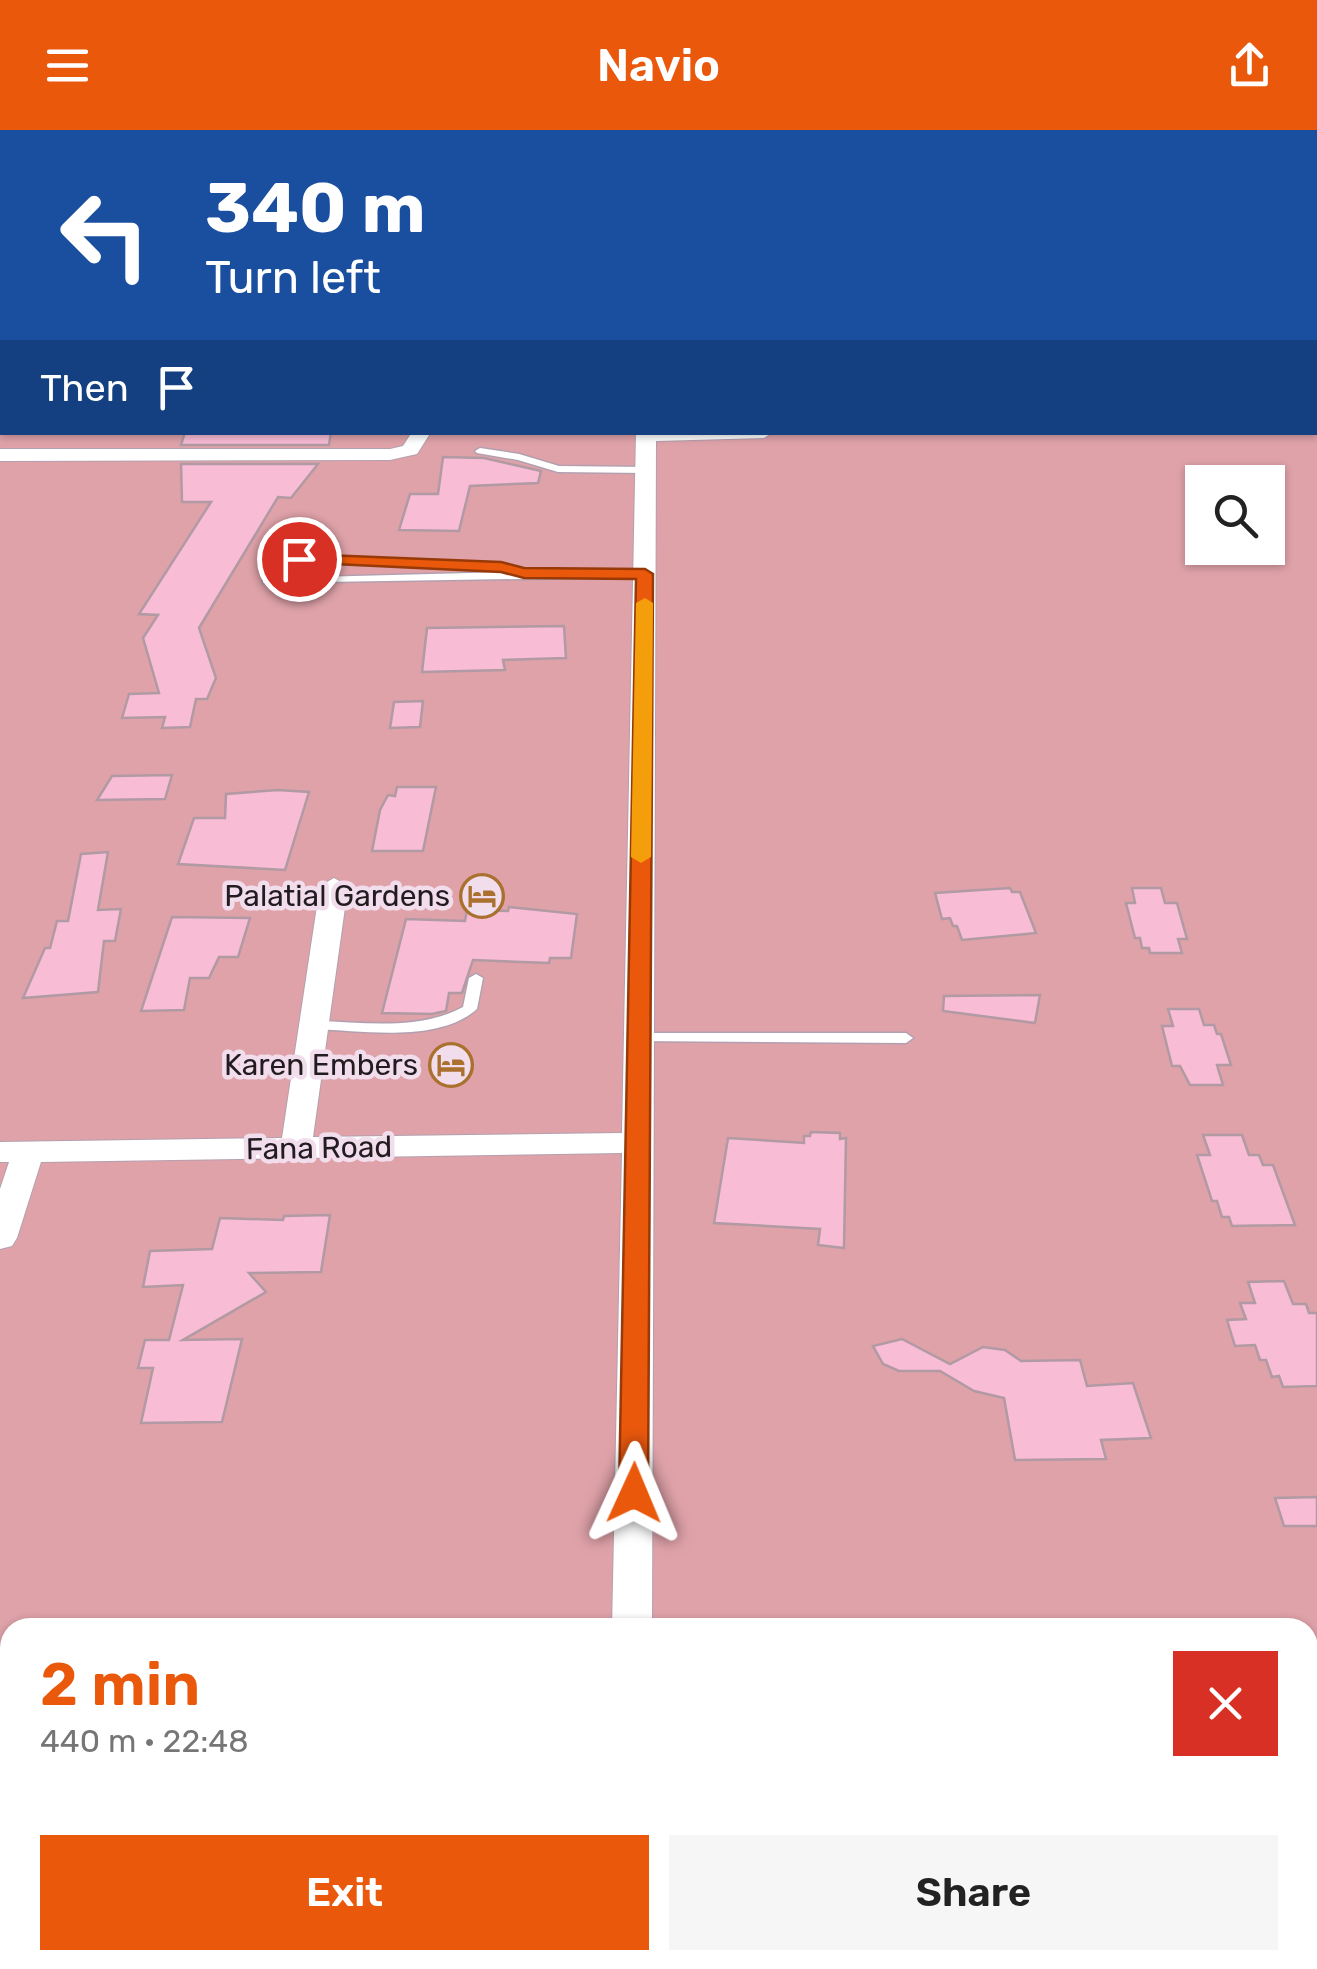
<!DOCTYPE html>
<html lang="en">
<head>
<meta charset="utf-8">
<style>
  :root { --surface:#fff; --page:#f6f6f6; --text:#222; --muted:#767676; --accent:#ea580c }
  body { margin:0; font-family:Rubik,sans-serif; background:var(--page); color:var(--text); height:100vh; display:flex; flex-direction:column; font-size:38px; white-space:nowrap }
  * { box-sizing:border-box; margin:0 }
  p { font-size:32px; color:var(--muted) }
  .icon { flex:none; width:55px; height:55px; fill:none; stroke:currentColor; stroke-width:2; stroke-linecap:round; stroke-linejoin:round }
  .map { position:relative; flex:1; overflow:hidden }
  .drawer { position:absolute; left:0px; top:1488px; width:1318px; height:352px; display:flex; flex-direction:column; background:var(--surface); border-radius:30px 30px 0 0; box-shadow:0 2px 8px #0004 }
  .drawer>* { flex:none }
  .top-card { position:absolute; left:0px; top:0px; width:1318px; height:305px; box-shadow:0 2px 8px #0004; background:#1a4fa0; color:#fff; overflow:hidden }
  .fabs { position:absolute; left:1185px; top:335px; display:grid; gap:20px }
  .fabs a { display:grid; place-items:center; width:100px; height:100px; border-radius:0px; background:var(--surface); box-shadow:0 2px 8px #0004; font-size:50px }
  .pin { position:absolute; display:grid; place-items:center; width:85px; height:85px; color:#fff; margin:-42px; border:5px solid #fff; border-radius:50%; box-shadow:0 2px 10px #0007 }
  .me { position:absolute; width:110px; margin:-55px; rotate:1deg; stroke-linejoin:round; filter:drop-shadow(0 0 8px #0008) }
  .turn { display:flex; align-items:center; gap:35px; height:210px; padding:0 40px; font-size:45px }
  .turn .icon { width:130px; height:130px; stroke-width:2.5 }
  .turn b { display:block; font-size:70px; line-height:85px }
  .then { display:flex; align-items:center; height:95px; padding:0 40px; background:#0003; gap:20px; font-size:38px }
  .round { display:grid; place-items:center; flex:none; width:105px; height:105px; border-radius:0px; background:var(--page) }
  .summary { display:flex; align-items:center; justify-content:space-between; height:170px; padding:0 40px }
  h1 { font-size:60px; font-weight:600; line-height:75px; color:var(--accent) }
  .cta { display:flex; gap:20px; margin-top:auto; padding:20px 40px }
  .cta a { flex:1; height:115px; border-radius:0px; background:var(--accent); color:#fff; font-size:40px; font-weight:600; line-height:115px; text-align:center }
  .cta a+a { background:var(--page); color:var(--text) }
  header { display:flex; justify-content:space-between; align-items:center; height:130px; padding:0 40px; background:var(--accent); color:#fff; font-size:45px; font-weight:600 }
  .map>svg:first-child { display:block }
  .green { fill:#dfa2a9; fill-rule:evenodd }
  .building { fill:#f8bcd4; stroke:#b19aa3; stroke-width:2.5 }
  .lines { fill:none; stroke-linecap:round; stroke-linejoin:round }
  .lane-casing { stroke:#b3a0af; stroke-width:3 }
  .street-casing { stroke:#b3a0af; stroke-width:2 }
  .lane { fill:#fff; fill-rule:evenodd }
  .street { fill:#fff; fill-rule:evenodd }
  .route { fill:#ea580c; stroke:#983908; stroke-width:2.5 }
  .slow { fill:#f59e0b }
  .labels { text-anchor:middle; stroke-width:9; stroke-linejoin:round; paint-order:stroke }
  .poi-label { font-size:30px; fill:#221b20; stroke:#f1ddec; text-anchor:end }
  .street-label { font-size:30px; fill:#221b20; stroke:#f1ddec }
</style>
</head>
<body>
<header><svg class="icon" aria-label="menu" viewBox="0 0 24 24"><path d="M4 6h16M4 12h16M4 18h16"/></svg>Navio<svg class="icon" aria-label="share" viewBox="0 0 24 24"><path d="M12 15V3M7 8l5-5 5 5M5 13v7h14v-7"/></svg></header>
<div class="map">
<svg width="1317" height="1839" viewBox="0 0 1317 1839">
  <rect width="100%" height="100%" fill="#f1ddec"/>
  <path class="green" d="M0,0H1317V1839H0ZM2,2H1315V302H2ZM1202,352H1268V418H1202ZM10,1498H1308V1830H10Z"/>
  <g class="building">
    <path d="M185,302H331L329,315H181Z"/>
    <path d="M443,327L484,328L541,341L538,353L470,356L459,401L399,400L410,364H438Z"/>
    <path d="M181,334H318L291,368L278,367L199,498L216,548L207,569H196L190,597L162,598L165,587L122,588L129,564L159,563L143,508L158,485L139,484L211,372H182Z"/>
    <path d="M564,496L566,528L503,530L505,540L422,542L427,498Z"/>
    <path d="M423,571L420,597L390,598L394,572Z"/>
    <path d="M172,645L165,669L97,670L112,646Z"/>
    <path d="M397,657H436L423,721H372L380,680L388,665L395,666Z"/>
    <path d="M278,660L309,662L285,740L178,734L194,688H225L226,664Z"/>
    <path d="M108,722L98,780L121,779L115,811H104L98,862L23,868L45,818H50L57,791H68L81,724Z"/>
    <path d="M1010,758L1012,762H1020L1036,803L962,810L957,796H953L950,788L942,789L935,763Z"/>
    <path d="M1132,758H1161L1165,773H1177L1187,809H1178L1182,823H1150L1149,818H1142L1140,808H1135L1126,773H1135Z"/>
    <path d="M509,777L577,784L571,828H550L549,833L473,830L462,863H449L446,881L432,884L382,883L406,789L465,791L467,780L508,781Z"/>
    <path d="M172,787L250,788L238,827H219L209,848H190L184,880L141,881Z"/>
    <path d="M1040,865L1035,893L943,881L944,866Z"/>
    <path d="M1168,879H1199L1204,895H1214L1217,904H1221L1231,935H1217L1223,955H1190L1180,936H1172L1162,896H1173Z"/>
    <path d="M811,1002L840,1003V1009L846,1008L844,1118L818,1115L820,1099L714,1093L728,1008L804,1013V1006H810Z"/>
    <path d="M1203,1005H1242L1249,1025H1259L1263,1035H1273L1295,1095L1232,1096L1229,1087H1222L1217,1071H1212L1197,1025H1210Z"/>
    <path d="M330,1085L321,1142L249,1143L266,1162L183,1210L242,1209L222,1292L141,1293L153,1238H138L145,1210H169L183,1155L143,1157L150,1121L212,1119L220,1088L283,1090L284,1086Z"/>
    <path d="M1284,1151L1293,1174H1306L1309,1183H1317V1256L1283,1257L1279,1246L1272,1247L1266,1230H1260L1255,1215L1235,1216L1227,1190L1246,1189L1240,1173H1255L1248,1152Z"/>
    <path d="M902,1209L950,1234L983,1217L1005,1220L1021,1231L1080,1230L1087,1256L1133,1253L1151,1308L1101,1310L1106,1329L1015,1330L1004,1268L974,1261L940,1241H899L883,1234L873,1216Z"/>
    <path d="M1317,1367V1396H1284L1275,1368Z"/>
  </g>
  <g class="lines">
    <g class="lane-casing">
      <g id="lane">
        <path d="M127,0H134L131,2Z"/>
        <path d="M186,0H192L191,2H185Z"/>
        <path d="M337,0H343L342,2H336Z"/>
        <path d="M351,0H357L356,2H350Z"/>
        <path d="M480,318L519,324L559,336L646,337L651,340L646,343L558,342L518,330L477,323L475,321Z"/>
        <path d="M279,426L501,434L529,442L645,441L650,444L645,447L263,453V449L275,436L274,429ZM285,432L501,440L508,442L277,448L286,437Z"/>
        <path d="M476,844L483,848L477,879C439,913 364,901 316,899L309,895L316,891C365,892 418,901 463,877L469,848Z"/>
        <path d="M638,903H906L913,908L906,913L633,911L631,908Z"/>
      </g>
    </g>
    <g class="street-casing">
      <g id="street">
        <rect x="478" y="0" width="14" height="2"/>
        <rect x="642" y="0" width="14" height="2"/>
        <path d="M901,0H1016L900,2Z"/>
        <path d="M1088,0H1103L1104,2H1090Z"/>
        <rect x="0" y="133" width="2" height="10"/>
        <rect x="1315" y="228" width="2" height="10"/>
        <rect x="1315" y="279" width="2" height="12"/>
        <path d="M412,302H431L417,324L390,330L0,331V319H390L403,316Z"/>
        <path d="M636,302H773L764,308L656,311L652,1498H612L622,1023L41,1032L17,1108L12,1116L0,1119V1059L9,1032H0V1012L282,1008L320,756L334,748L348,756L313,1007L622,1003Z"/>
        <path d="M1317,1716V1756L1308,1758V1718Z"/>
        <path d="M533,1830H585L581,1839H529Z"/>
        <path d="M1020,1830H1066L1067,1839H1021Z"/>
      </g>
    </g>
    <use href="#lane" class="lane"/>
    <use href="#street" class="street"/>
  </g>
  <path class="route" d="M299,424L501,432L524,438L645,439L653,444L648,1363L644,1371L634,1374L624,1371L619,1363L636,449L524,448L501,442L293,432L291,429Z"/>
  <path class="slow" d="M645,468L653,473L651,727L641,733L631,727L636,473Z"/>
  <defs>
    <g id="hotel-ring" transform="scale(2.25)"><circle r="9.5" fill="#f1ddec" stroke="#a9702e" stroke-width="1.5"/><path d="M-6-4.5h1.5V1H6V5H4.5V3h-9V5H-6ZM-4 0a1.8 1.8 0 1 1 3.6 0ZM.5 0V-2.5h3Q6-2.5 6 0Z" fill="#a9702e"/></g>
  </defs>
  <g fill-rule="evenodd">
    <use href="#hotel-ring" x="482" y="766"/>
    <use href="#hotel-ring" x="451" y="935"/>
  </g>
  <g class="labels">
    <g class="poi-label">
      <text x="450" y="776">Palatial Gardens</text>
      <text x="418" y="945">Karen Embers</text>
    </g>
    <g class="street-label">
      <text transform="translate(319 1018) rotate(-1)" y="10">Fana Road</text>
    </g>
  </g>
</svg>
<div class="fabs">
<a><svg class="icon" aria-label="search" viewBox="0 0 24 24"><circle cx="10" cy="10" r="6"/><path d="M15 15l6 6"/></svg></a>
</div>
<div class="pin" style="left:299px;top:429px;background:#d93025"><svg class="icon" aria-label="arrive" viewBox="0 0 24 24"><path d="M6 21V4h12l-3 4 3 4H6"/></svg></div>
<svg class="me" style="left:634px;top:1363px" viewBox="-20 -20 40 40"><path d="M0-17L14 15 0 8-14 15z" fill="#ea580c" stroke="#fff" stroke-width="4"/></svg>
<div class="top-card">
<div class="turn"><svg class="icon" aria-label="left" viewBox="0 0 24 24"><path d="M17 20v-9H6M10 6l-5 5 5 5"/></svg><div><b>340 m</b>Turn left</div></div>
<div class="then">Then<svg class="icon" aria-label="arrive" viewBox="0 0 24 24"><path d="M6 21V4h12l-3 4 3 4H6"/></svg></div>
</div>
<section class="drawer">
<div class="summary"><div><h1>2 min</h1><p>440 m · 22:48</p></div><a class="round" style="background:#d93025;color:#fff"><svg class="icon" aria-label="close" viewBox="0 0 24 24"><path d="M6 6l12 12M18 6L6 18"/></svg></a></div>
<div class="cta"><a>Exit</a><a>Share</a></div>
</section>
</div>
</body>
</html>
